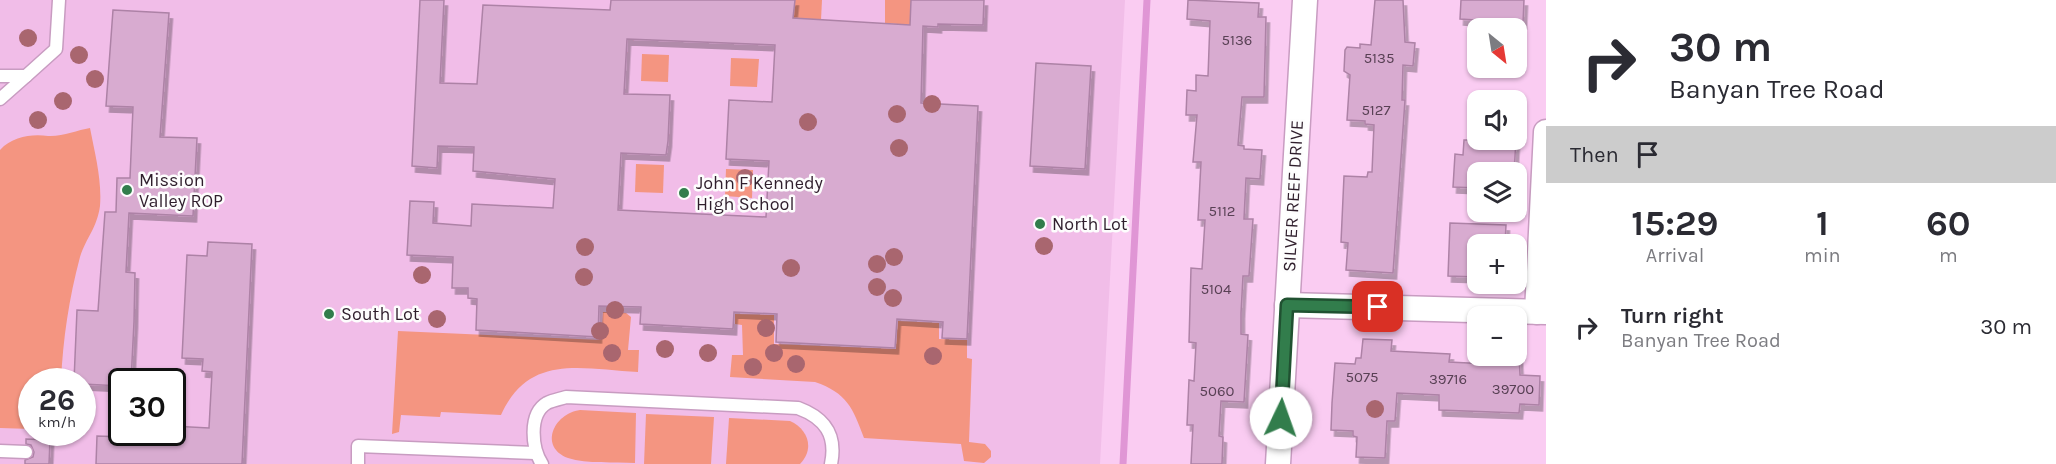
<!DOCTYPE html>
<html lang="en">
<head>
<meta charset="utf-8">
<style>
  :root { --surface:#fff; --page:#f7f7f7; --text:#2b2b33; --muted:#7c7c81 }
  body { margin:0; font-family:Karla,sans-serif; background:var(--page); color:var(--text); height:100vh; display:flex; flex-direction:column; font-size:22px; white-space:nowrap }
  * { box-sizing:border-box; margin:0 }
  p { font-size:20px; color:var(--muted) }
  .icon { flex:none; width:33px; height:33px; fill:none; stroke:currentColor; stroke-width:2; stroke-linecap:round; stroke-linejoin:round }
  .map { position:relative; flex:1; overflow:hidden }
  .side { display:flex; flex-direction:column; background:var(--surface); width:510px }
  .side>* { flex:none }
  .hud { background:#fff; color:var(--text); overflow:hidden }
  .needle { width:39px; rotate:150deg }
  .tools { position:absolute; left:1467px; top:18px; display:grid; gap:12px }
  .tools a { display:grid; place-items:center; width:60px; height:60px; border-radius:12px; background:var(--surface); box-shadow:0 2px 4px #0004; font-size:30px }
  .speed { position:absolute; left:18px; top:368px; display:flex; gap:12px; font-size:30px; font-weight:700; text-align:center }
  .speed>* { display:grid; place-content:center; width:78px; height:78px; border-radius:50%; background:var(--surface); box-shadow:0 2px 4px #0004; line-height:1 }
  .speed small { font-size:15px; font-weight:400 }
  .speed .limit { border:3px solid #111; border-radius:9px; background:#fff; color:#111 }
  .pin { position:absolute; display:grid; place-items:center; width:51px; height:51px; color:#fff; margin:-26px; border-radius:12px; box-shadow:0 3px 9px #0006 }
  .me { position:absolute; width:66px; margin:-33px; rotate:3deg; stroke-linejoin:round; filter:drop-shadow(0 0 4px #0008) }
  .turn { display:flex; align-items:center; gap:21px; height:126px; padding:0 24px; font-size:27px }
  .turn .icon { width:78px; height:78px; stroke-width:2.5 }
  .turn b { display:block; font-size:42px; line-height:51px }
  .then { display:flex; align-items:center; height:57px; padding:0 24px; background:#0003; gap:12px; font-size:22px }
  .eta { display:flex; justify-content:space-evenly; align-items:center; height:102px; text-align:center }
  .eta b { font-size:36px; font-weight:700; line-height:42px }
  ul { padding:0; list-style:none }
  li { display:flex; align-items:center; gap:18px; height:84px; padding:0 24px }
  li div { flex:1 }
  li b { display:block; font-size:22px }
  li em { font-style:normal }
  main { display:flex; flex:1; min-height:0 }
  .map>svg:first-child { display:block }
  .built { fill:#f1bde8; fill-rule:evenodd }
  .green { fill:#f49581 }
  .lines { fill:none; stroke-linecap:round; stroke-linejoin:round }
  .stream { stroke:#e096d5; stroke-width:7 }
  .building { fill:#d8abd0; stroke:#ad82a6; stroke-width:1.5; fill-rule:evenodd; filter:url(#shadow) }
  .lane-casing { stroke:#c89cc1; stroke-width:15 }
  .street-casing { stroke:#c89cc1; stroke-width:27 }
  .lane { stroke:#fff; stroke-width:12 }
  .street { stroke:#fff; stroke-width:24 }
  .tree { fill:#a9666f }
  .route-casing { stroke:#205131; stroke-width:15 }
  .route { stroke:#327d4c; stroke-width:10 }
  .poi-dot { fill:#327d4c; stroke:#fdfdfd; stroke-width:2 }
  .labels { text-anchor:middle; stroke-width:5; stroke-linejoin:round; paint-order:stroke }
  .number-label { font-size:15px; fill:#594155 }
  .poi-label { font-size:18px; fill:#2f1e2c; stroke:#fdfdfd; text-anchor:start }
  .street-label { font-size:18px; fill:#2f1e2c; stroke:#fdfdfd }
</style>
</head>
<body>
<main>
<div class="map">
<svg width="1546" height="464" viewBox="0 0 1546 464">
  <defs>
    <filter id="shadow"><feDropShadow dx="3.5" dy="6" stdDeviation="0" flood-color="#0004"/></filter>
  </defs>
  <rect width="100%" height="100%" fill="#faccf2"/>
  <path class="built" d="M0,0H1125L1100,464H0ZM32,381H82V432H32ZM122,381H172V432H122Z"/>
  <g class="green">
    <path d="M795,0H822L821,20L793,18Z"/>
    <path d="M885,0H911L910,25L885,23Z"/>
    <path d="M642,54L669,55L668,82L641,81Z"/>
    <path d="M731,58L759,59L757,87L730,86Z"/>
    <path d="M90,128C95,154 102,180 100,206C97,228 86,238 80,257C69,298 63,339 61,381H32L31,429L0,428V150C13,136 32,134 48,136C62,137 77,130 90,128Z"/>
    <path d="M636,164L664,165L663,193L635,192Z"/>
    <path d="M726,169L753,170L752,198L725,196Z"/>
    <path d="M603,312L626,313L631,317L628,350H639L638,372C581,369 529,353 501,415L441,412L440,417L401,415L399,432L392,434L398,331L601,340Z"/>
    <path d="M735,314L774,315V344L896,349L898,321L939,323V339L967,340V358L972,359L969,442L985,444L991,451V457L984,463L964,461L961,444L864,438C853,408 847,393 815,382L730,377L732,355H743L742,325L735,324Z"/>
    <path d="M580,410L636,413L635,463C615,462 587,464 568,458C539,447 553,414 580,410Z"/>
    <path d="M646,414L714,417L711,464H644Z"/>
    <path d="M729,418L790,421C808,429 815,449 800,464H726Z"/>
  </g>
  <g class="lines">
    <path class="stream" d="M1123,464L1147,0"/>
  </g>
  <g class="building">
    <path d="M420,0H444L440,83L477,84L483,5L610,10L611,0H795L793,18L910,25L911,0H984L983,25L938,24V27L923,26L921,103L978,106L967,339L942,338L943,322L897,319L895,348L776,342L777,314L734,312L733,329L640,324L641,307L599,306L598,337L476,330L477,299L468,298V288H452L453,257L407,255L410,201L434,202L433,223L471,226L472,204L553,208L555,179L473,171L474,147L438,146L437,168L412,166ZM627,39L775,45L772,102L729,100L726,159L769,161L766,217L618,210L621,153L666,155L668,141L670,95L624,94Z"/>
    <path d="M1188,0L1259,3L1258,17H1266L1264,97H1242L1238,145L1244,146V149L1262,150L1260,179L1246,178L1244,219H1253L1249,276H1243L1241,313V334L1248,335L1244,402L1221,401L1219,436L1223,437L1222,464H1191L1193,425H1187L1189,380L1194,381L1196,343L1189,342L1191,268L1202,269L1205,220H1198L1201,162H1193L1197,115H1186L1187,90L1196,91V75L1208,76L1210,21L1187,19Z"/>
    <path d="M1375,0H1403L1405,42L1415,43L1413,66L1403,65L1402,100H1405L1393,273L1346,270L1348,243L1341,242L1344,176L1367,177L1368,172H1372L1374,125L1365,124V121L1347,120L1350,75L1344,71L1345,50L1347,47L1360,48V44L1371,45Z"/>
    <path d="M1461,0H1524L1523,23L1460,19Z"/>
    <path d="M113,10L169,13L160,137L197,138L193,216L129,213L126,272L135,273L134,322L131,381H122V386L82,384V381H74L77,310L98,311L105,212H116L117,178H130L133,107L106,106Z"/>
    <path d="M1036,63L1091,66L1085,169L1030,166Z"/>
    <path d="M1464,140H1516L1514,172H1478V188L1453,187L1455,154L1463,155Z"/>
    <path d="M1450,223L1506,225L1505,244H1478V277L1448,276Z"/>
    <path d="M208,242L252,244L242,464H96L97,436L156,438L157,432H172V426L209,428L212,372L202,371L203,359L182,358L187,255L207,256Z"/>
    <path d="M1363,339L1392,340L1391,351L1450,354L1449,362L1488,364V356H1519L1520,375L1540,376L1539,405L1520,404L1519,413L1439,410V395L1397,393L1395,421H1387L1385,458L1356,457L1357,437L1353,436V431L1331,430L1332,403L1335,363L1355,364L1356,358H1361Z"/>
    <path d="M26,439L50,440L49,464H25V460L33,457L34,452L31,445L26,444Z"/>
  </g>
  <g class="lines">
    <g class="lane-casing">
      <g id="lane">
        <path d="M0,76H26L56,49L59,0"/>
        <path d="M0,99L26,76"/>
        <path d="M0,451L26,452"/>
        <path d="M358,464V446L535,453"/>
        <path d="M542,464C532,449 528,414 547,403C553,400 560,399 566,397L798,408C825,418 837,435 831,464"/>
      </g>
    </g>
    <g class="street-casing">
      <g id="street">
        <path d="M1287,305L1546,312"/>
        <path d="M1537,312L1546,132"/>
        <path d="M1278,464L1305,0"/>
      </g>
    </g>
    <use href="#lane" class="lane"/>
    <use href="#street" class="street"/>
  </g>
  <g class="tree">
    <circle cx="28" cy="38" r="9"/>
    <circle cx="79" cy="55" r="9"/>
    <circle cx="95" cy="79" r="9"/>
    <circle cx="63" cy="101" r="9"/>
    <circle cx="932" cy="104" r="9"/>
    <circle cx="897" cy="114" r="9"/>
    <circle cx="38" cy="120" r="9"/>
    <circle cx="808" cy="122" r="9"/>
    <circle cx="899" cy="148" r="9"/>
    <circle cx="745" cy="178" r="9"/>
    <circle cx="1044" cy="246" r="9"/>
    <circle cx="585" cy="247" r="9"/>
    <circle cx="894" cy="257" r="9"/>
    <circle cx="877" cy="264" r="9"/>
    <circle cx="791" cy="268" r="9"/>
    <circle cx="422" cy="275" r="9"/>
    <circle cx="584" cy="277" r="9"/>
    <circle cx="877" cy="287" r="9"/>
    <circle cx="893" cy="298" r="9"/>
    <circle cx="615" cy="310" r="9"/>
    <circle cx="437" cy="319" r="9"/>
    <circle cx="766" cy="328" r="9"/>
    <circle cx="600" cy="331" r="9"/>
    <circle cx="665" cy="349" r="9"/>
    <circle cx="612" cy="353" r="9"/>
    <circle cx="708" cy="353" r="9"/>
    <circle cx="774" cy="353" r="9"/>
    <circle cx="933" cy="356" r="9"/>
    <circle cx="796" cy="364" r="9"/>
    <circle cx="753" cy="367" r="9"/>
    <circle cx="1375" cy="409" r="9"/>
  </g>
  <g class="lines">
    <g class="route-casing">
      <path id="route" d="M1281,418L1287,305L1378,307"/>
    </g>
    <use href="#route" class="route"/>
  </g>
  <g class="poi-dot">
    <circle cx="127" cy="190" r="6"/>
    <circle cx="684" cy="193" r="6"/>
    <circle cx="1040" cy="224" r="6"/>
    <circle cx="329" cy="314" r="6"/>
  </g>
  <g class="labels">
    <g class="number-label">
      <text x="1237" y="45">5136</text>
      <text x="1379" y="63">5135</text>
      <text x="1376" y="115">5127</text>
      <text x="1222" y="216">5112</text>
      <text x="1216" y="294">5104</text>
      <text x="1362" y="382">5075</text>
      <text x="1448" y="384">39716</text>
      <text x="1513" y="394">39700</text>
      <text x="1217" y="396">5060</text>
    </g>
    <g class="poi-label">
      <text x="139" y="186">Mission<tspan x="139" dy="21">Valley ROP</tspan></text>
      <text x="696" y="189">John F Kennedy<tspan x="696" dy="21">High School</tspan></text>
      <text x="1052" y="230">North Lot</text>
      <text x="341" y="320">South Lot</text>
    </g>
    <g class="street-label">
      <text transform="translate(1293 196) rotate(-87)" y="6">SILVER REEF DRIVE</text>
    </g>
  </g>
</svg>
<div class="tools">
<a><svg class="needle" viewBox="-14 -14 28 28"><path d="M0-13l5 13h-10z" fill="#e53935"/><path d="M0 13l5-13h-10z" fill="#7c7c81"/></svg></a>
<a><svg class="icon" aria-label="sound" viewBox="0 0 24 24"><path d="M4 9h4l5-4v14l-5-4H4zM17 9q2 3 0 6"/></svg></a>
<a><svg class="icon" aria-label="layers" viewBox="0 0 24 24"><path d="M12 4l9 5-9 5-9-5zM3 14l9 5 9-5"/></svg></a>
<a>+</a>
<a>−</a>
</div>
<div class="speed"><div>26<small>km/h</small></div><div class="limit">30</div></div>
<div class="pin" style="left:1378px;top:307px;background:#d93025"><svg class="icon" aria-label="arrive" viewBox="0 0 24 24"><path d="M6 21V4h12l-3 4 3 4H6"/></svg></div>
<svg class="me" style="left:1281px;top:418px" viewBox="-20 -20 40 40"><circle r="19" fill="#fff"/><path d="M0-13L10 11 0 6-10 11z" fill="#327d4c"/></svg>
</div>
<section class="side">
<div class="hud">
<div class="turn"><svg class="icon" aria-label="right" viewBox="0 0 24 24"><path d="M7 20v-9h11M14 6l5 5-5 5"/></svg><div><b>30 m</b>Banyan Tree Road</div></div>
<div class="then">Then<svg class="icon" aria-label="arrive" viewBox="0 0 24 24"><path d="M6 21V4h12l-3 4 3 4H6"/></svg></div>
</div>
<div class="eta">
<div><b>15:29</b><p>Arrival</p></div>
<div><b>1</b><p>min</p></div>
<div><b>60</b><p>m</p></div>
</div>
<ul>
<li><svg class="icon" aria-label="right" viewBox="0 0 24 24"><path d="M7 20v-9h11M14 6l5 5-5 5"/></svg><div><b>Turn right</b><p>Banyan Tree Road</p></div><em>30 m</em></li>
</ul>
</section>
</main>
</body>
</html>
